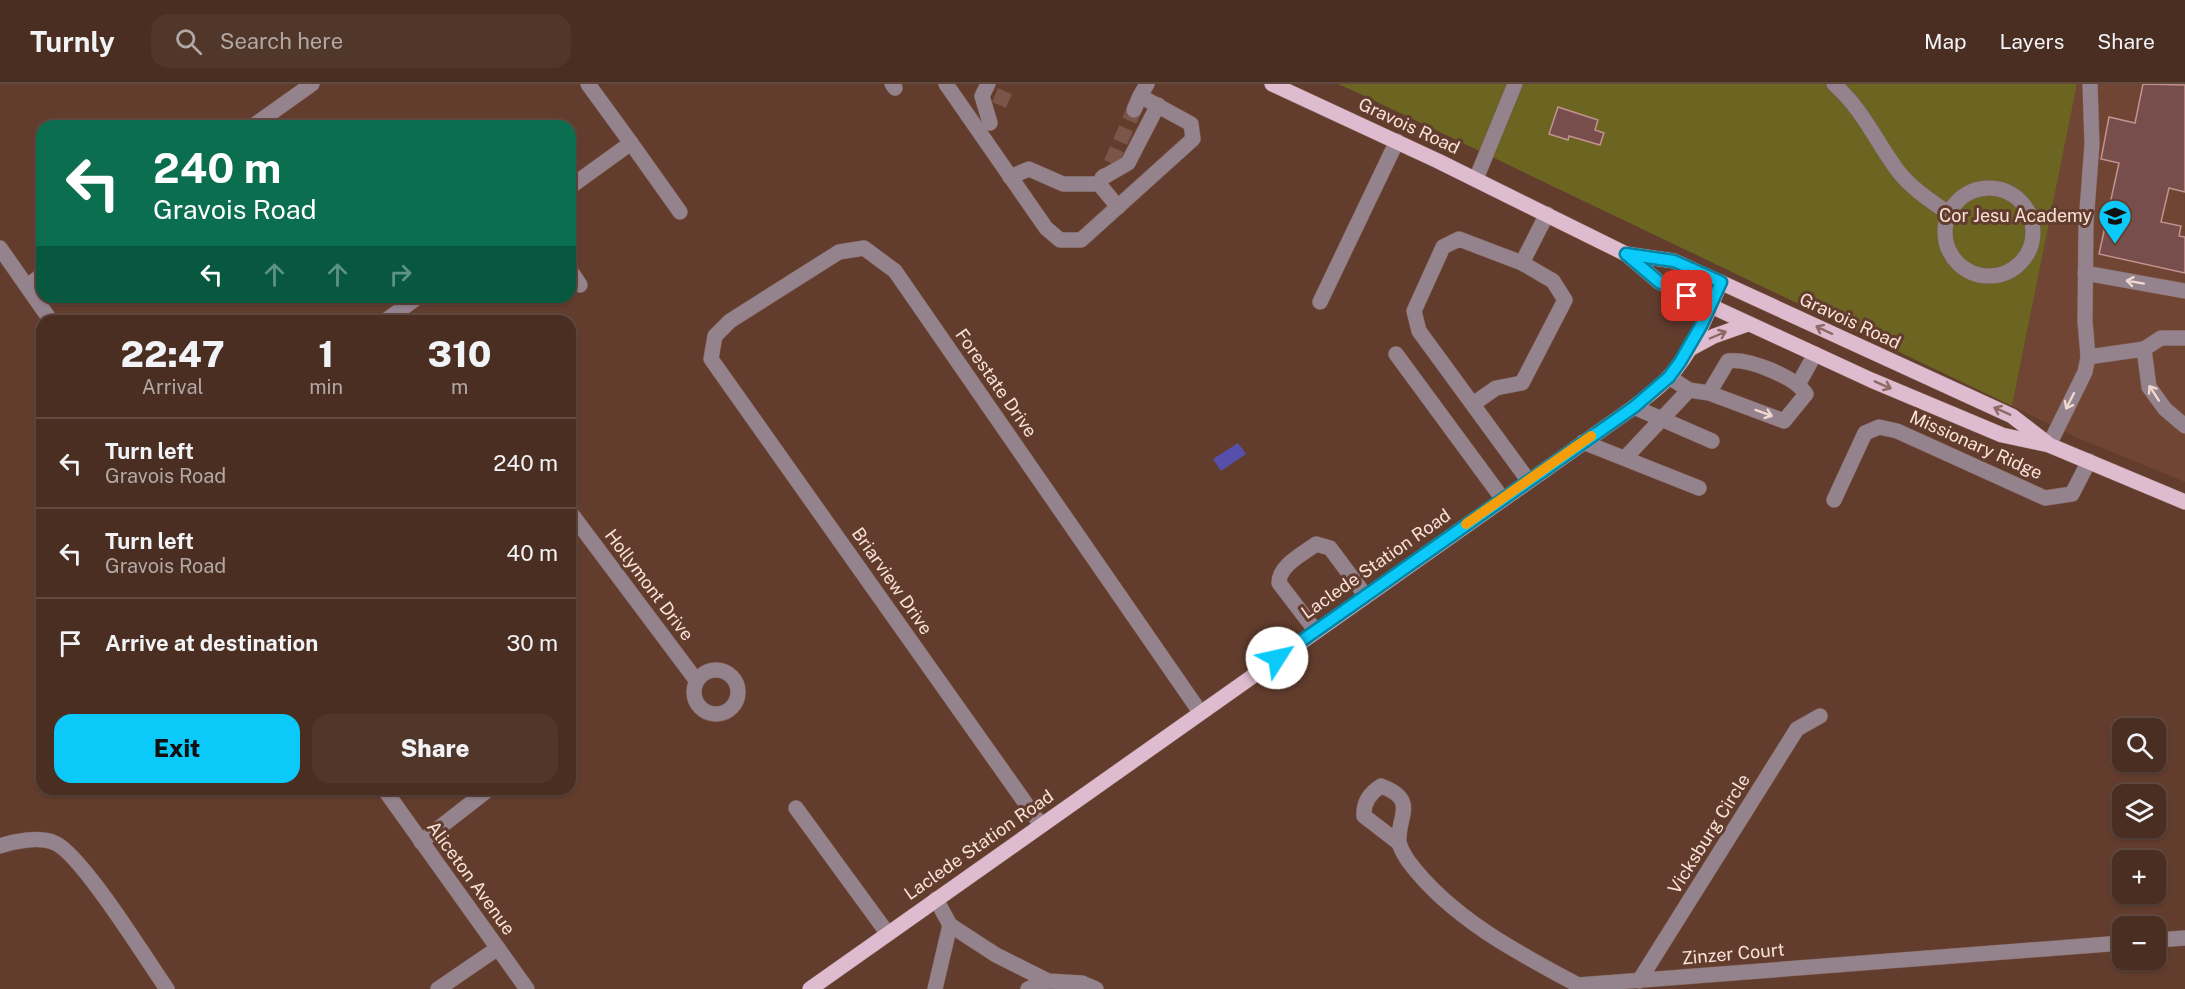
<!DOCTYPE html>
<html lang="en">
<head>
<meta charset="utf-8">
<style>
  :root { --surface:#4a2e22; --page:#51362a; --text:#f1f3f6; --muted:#b2a8a5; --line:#614a40; --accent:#0bcafa }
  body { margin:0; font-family:"Public Sans",sans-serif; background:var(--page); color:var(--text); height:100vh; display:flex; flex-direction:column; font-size:22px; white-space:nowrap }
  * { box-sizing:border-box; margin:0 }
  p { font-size:20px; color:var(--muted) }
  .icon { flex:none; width:33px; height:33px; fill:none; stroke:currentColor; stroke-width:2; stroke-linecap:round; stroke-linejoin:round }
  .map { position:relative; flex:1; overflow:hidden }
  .details { position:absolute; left:36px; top:231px; width:540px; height:480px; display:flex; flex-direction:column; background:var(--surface); border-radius:18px; box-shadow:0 2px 4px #0004,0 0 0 2px var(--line) }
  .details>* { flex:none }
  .top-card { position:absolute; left:36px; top:36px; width:540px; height:183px; border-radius:18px; box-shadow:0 2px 4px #0004,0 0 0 2px var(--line); background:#0b6e4f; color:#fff; overflow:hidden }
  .controls { position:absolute; left:2112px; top:634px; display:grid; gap:12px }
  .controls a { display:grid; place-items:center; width:54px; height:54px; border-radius:12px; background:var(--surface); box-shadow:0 2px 4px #0004,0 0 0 2px var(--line); font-size:30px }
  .pin { position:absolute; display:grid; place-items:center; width:51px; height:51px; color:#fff; margin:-26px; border-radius:12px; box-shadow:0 3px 9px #0006 }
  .me { position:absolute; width:66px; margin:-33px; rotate:55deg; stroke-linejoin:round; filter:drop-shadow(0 0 4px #0008) }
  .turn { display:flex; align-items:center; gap:21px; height:126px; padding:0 18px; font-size:27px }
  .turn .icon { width:78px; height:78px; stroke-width:2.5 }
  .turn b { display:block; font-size:42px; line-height:51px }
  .lanes { display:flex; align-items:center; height:57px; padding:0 18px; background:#0003; justify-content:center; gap:30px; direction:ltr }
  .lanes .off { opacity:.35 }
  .eta { display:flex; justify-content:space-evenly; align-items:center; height:102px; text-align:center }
  .eta b { font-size:36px; font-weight:800; line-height:42px }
  .primary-button { display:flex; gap:12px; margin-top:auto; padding:12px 18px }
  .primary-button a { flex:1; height:69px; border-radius:18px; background:var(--accent); color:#111; font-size:24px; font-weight:800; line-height:69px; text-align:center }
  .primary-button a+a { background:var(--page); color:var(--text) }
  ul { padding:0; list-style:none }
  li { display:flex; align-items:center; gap:18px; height:90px; padding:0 18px; border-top:2px solid var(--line) }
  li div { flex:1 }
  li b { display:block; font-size:22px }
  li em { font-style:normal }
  header { display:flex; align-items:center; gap:36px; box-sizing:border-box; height:84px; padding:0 30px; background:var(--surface); border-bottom:2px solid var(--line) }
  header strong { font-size:28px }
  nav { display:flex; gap:33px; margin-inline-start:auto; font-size:21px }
  .search { width:420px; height:54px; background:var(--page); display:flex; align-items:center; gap:15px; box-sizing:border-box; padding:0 21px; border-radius:18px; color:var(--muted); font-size:22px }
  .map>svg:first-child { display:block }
  .built { fill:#714533 }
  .green { fill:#6c6421 }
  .water { fill:#5650ac }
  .building { fill:#784e4c; stroke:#c2928f; stroke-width:1.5 }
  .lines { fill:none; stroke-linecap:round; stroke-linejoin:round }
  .minor-tunnel { stroke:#795648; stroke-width:15; stroke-dasharray:15 8; stroke-linecap:butt }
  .minor-casing { stroke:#7d5b4d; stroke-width:16 }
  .major-casing { stroke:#7d5b4d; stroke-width:16 }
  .minor { stroke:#94828c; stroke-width:15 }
  .major { stroke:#dfbbcf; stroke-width:15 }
  .oneway { stroke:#f0d8d1 }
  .oneway2 { stroke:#8e6966 }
  .route-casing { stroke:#0783a2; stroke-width:15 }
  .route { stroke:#0bcafa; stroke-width:10 }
  .slow { stroke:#f59e0b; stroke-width:10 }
  .labels { text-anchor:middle; stroke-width:6; stroke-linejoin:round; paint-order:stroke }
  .street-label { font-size:18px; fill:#fae2d9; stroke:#623d2e }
  .poi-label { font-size:18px; fill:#fae2d9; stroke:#623d2e; text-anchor:end }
</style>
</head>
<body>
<header>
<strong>Turnly</strong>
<div class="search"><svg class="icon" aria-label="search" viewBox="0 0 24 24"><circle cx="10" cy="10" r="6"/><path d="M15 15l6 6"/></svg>Search here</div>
<nav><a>Map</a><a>Layers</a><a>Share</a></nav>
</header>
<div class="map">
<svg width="2185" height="905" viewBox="0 0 2185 905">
  <rect width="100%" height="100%" fill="#623d2e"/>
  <path class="built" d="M2077,0H2185V398L2078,354L2012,322Z"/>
  <path class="green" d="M1338,0H2077L2012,322L1356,8Z"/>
  <path class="water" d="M1238,359L1246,370L1221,387L1213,375Z"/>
  <g class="building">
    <path d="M2143,0L2185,1V108L2169,104L2161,138L2181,142L2179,152L2185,153V189L2099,170L2119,79L2101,75L2109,33L2135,39Z"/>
    <path d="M1558,23L1598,36L1595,46L1604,49L1600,61L1569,52L1568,56L1549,50Z"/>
  </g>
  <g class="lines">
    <g class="minor-tunnel">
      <path d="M999,21L1008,0"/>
      <path d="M1111,79L1134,26"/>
    </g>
    <g class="minor-casing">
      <g id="minor">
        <path d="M588,0L631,59"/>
        <path d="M892,0L895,4"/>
        <path d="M946,0L1046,144L1060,156H1081L1193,55L1191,40L1140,12L1147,0"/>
        <path d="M988,0L982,12L990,39"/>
        <path d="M1834,0C1864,27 1875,56 1898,87C1911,104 1931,117 1948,129"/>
        <path d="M1134,26L1140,12"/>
        <path d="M253,42L312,0"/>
        <path d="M1104,92L1099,100L1118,123"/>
        <path d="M1010,93L1029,85L1063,100H1099"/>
        <path d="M1102,94L1128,79L1158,21"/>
        <path d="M1476,95L1515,0"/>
        <path d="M570,103L631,59L680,128"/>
        <circle cx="1989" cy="148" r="44"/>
        <path d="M0,164L51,237"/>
        <path d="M1522,179L1547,130"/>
        <path d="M570,186L580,201"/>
        <path d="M2085,189L2185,207"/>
        <path d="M27,202L42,191"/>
        <path d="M1320,218L1397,57"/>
        <path d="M385,237L418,213"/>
        <path d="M2144,265L2149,303L2165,325L2185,342"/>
        <path d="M1396,270L1502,414"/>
        <path d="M2088,273L2144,265L2161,254H2185"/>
        <path d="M1669,293L1689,306L1709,309L1784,337L1806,310C1795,293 1749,274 1728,277L1709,309"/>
        <path d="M1799,299L1815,270"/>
        <path d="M1473,320L1496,304L1522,299L1565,216L1553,197L1522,179L1459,155L1443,163L1414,227L1419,247L1528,396"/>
        <path d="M1634,323L1712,357"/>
        <path d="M1583,358L1699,404"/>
        <path d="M2049,361L2085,288L2088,273L2085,237L2086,139L2092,60L2090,0"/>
        <path d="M1625,374L1689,306"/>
        <path d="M1834,416L1865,349L1879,343L1897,347L2045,414L2072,410L2089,377"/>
        <path d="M570,428L696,596"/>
        <path d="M1315,546L1279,499C1279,481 1303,470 1316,460L1330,464L1365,511"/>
        <circle cx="716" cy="608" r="22"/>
        <path d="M384,705L527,905"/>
        <path d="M796,724L888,850"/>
        <path d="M1041,741L711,275L715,252L730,237L839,168L864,164L895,187L1200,628"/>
        <path d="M421,758L489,705"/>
        <path d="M1399,759L1364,732C1363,718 1370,709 1381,702C1419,716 1397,733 1399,758C1400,764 1406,774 1409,778C1451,834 1518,869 1578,901L2122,859"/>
        <path d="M0,762C15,757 39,752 55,759C82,771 146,875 167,905"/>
        <path d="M936,815L950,841L996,871L1048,897L1082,899L1096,905"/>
        <path d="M2156,856L2185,854"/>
        <path d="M1639,897L1797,645L1820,632"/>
        <path d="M438,905L498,864"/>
        <path d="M935,905L950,841"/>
        <path d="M1028,905L1048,897"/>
      </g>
    </g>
    <g class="major-casing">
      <g id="major">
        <path d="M1272,0L1438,77L1626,170L1659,198L1871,296L2002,351L2049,361L2185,418"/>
        <path d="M1626,170L1674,177L2012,332L2047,359"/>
        <path d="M1688,266L1714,252L1748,240"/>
        <path d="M810,905L1634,323C1646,313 1659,304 1669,293C1694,266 1707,230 1721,198"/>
      </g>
    </g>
    <use href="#minor" class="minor"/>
    <use href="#major" class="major"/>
  </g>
  <defs><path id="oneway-shaft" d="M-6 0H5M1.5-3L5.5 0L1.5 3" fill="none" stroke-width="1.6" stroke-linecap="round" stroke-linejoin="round" transform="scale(1.5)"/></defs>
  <g class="oneway">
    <use href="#oneway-shaft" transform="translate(2135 198) rotate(-170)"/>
    <use href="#oneway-shaft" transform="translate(2154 309) rotate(-123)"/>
    <use href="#oneway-shaft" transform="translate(2070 317) rotate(117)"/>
    <use href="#oneway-shaft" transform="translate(1764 329) rotate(20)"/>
  </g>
  <g class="oneway2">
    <use href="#oneway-shaft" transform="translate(1824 246) rotate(-155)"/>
    <use href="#oneway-shaft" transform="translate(1718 251) rotate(-23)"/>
    <use href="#oneway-shaft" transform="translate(1883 301) rotate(24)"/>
    <use href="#oneway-shaft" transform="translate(2002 327) rotate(-156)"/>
  </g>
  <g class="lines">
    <g class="route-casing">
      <path id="route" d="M1277,574L1634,323L1669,293L1680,278L1702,240L1721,198L1674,177L1626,170L1659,198L1687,212"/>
    </g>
    <use href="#route" class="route"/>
    <path class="slow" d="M1466,440L1591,352"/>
  </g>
  <defs>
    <g id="school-pin" transform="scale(1.725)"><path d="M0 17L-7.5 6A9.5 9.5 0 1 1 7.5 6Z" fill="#0bcafa" stroke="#623d2e"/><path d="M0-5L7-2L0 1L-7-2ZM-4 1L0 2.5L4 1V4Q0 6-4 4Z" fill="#111"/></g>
  </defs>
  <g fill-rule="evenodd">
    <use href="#school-pin" x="2115" y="132"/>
  </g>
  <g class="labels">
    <g class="street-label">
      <text transform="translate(1409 42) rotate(25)" y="6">Gravois Road</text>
      <text transform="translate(1850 237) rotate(25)" y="6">Gravois Road</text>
      <text transform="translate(996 299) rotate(55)" y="6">Forestate Drive</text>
      <text transform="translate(1976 361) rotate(24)" y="6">Missionary Ridge</text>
      <text transform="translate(1376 480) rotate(-35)" y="6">Laclede Station Road</text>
      <text transform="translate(892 497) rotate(55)" y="6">Briarview Drive</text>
      <text transform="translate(649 501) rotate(53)" y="6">Hollymont Drive</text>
      <text transform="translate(1709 750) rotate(-58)" y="6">Vicksburg Circle</text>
      <text transform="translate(979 761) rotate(-35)" y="6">Laclede Station Road</text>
      <text transform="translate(471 794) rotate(54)" y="6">Aliceton Avenue</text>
      <text transform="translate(1733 870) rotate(-5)" y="6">Zinzer Court</text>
    </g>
    <g class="poi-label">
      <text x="2092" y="138">Cor Jesu Academy</text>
    </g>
  </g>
</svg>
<div class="controls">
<a><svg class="icon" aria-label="search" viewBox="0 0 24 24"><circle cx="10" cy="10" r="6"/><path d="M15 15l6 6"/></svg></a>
<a><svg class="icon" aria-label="layers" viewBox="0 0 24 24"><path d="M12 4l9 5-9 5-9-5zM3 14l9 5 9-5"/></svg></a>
<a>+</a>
<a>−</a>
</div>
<div class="pin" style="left:1687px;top:212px;background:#d93025"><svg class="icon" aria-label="arrive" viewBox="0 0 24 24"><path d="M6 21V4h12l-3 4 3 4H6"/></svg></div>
<svg class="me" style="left:1277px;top:574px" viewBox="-20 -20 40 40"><circle r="19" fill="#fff"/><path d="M0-13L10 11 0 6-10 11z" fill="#0bcafa"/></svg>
<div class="top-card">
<div class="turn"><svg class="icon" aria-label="left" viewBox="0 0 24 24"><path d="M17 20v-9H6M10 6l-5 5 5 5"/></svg><div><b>240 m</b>Gravois Road</div></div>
<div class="lanes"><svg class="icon" aria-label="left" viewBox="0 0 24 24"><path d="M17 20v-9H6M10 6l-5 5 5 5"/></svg><svg class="icon off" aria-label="ahead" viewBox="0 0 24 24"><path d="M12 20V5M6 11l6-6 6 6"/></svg><svg class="icon off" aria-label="ahead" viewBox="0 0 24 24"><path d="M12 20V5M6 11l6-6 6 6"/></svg><svg class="icon off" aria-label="right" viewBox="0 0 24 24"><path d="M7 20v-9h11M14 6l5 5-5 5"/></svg></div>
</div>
<section class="details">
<div class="eta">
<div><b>22:47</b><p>Arrival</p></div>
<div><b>1</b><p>min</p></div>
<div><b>310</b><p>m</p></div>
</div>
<ul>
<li><svg class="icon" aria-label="left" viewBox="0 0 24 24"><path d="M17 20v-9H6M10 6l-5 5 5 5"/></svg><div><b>Turn left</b><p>Gravois Road</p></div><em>240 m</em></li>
<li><svg class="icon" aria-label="left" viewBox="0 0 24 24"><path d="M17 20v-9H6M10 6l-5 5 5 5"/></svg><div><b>Turn left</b><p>Gravois Road</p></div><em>40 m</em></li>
<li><svg class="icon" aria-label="arrive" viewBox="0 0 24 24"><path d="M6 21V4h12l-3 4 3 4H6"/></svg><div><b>Arrive at destination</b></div><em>30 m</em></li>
</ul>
<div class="primary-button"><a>Exit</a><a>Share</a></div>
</section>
</div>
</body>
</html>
